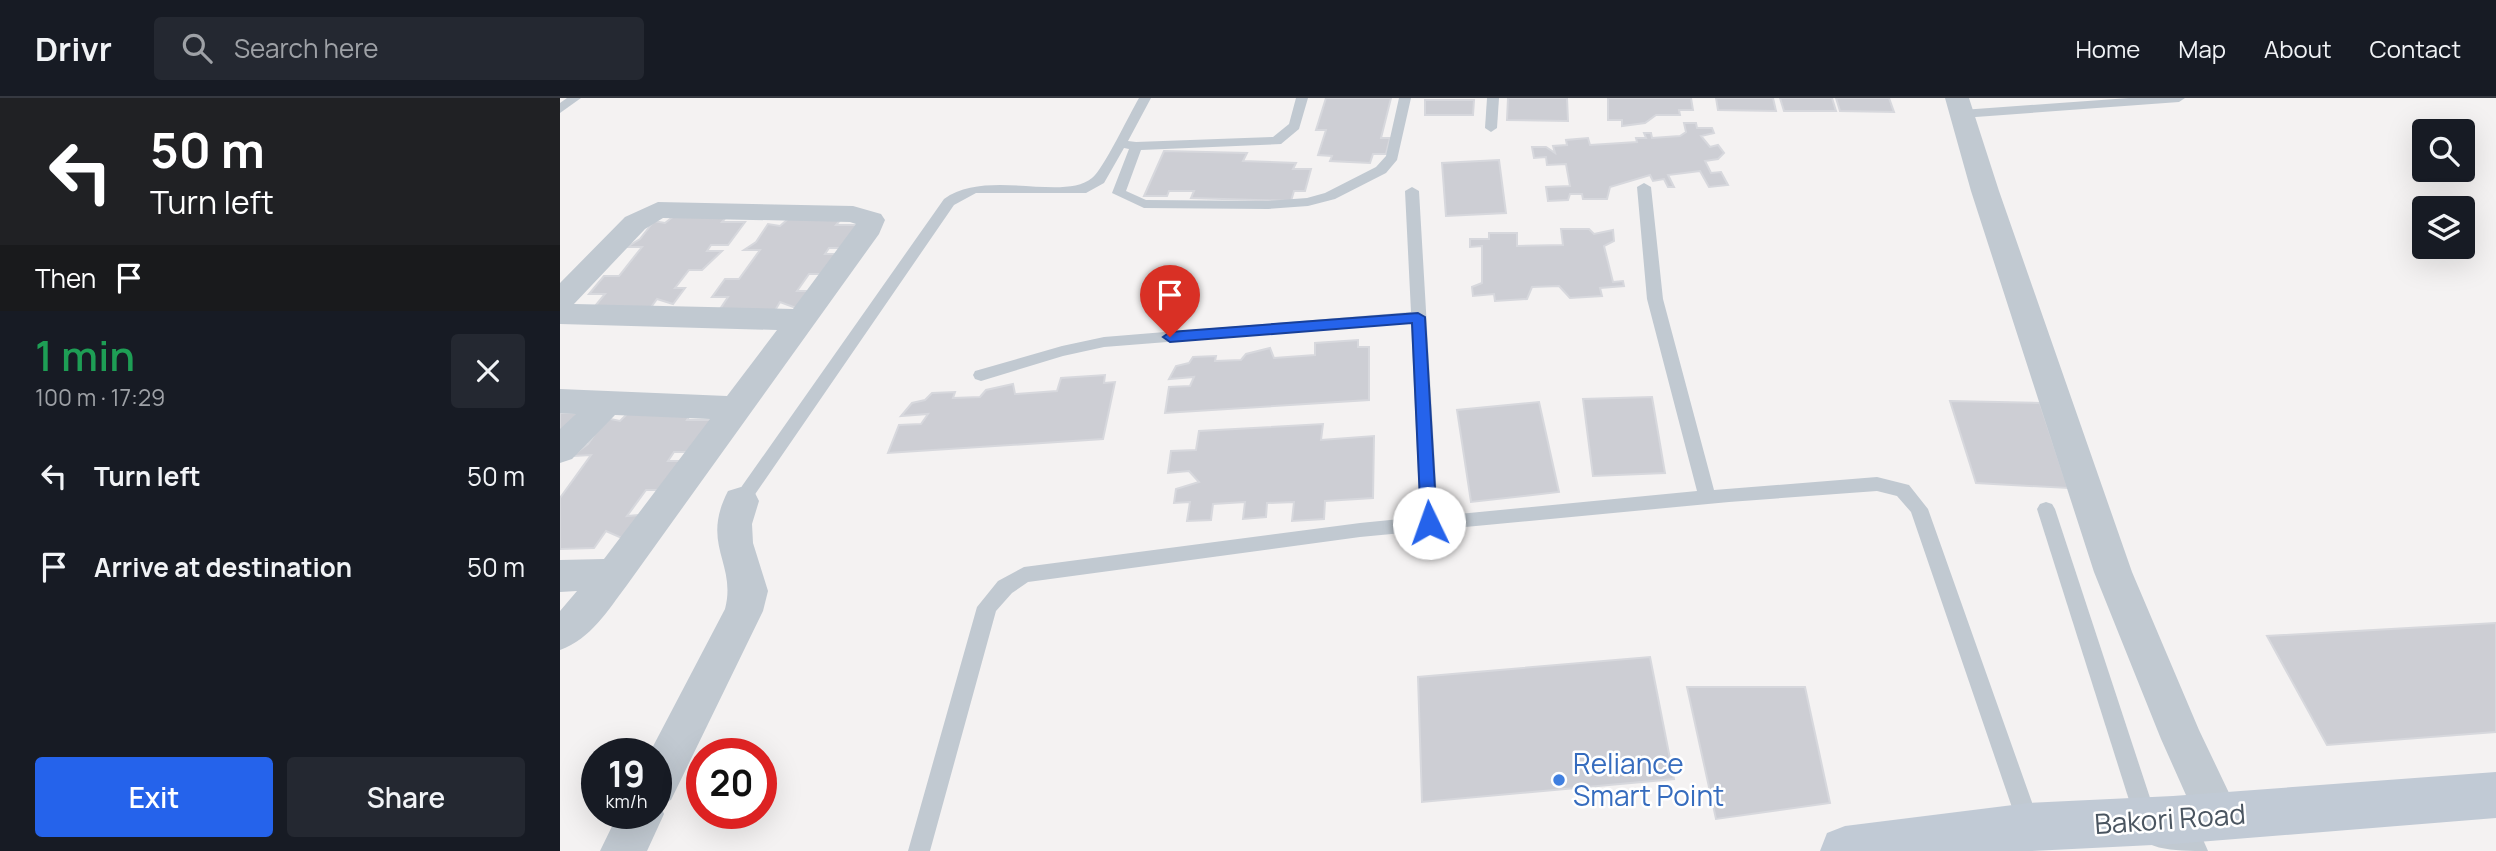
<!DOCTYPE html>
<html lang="en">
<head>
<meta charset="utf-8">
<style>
  :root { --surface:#171b24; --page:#242831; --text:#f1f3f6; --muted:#9ea1a6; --line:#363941; --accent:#2563eb }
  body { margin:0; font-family:Manrope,sans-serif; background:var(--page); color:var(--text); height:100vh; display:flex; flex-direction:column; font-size:26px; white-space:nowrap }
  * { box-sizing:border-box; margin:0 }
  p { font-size:23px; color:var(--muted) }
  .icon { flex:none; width:38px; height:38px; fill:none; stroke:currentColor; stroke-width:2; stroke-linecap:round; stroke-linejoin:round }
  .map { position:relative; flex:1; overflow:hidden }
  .side { display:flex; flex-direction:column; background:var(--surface); width:560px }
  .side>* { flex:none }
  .hud { background:#202124; color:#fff; overflow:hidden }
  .buttons { position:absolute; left:1852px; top:21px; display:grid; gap:14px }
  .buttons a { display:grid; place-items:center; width:63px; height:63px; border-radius:7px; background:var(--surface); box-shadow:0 7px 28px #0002; font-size:35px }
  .speed { position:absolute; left:21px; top:640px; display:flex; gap:14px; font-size:35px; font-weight:700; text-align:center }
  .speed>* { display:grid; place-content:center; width:91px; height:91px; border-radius:50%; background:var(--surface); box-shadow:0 7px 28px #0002; line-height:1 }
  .speed small { font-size:18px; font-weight:400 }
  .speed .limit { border:10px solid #d22; background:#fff; color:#111 }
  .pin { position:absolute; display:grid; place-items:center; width:60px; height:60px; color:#fff; margin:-72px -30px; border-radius:50% 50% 50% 0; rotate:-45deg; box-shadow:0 0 7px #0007 }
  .pin .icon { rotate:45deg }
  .me { position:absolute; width:77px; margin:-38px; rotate:357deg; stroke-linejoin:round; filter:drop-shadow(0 0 5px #0008) }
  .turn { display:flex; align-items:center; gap:24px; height:147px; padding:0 35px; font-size:32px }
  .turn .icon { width:91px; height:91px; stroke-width:2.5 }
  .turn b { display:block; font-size:49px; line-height:60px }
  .then { display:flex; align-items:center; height:66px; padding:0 35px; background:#0003; gap:14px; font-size:26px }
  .round { display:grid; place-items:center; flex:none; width:74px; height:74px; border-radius:7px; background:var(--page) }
  .overview { display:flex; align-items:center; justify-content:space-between; height:119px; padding:0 35px }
  h1 { font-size:42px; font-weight:600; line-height:52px; color:#1e9e55 }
  .action { display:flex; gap:14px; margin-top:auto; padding:14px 35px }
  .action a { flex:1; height:80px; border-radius:7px; background:var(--accent); color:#fff; font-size:28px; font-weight:600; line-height:80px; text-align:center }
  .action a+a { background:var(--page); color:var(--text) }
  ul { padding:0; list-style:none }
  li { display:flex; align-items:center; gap:21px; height:91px; padding:0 35px }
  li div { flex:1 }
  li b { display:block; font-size:26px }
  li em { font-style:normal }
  header { display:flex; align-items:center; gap:42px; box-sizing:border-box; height:98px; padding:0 35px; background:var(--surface); border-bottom:2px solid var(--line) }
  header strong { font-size:33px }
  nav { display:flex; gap:38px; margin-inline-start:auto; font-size:24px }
  .search { width:490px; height:63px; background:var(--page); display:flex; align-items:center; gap:18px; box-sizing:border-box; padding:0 24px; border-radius:7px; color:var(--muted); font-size:26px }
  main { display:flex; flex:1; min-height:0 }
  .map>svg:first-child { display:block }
  .building { fill:#cdced4; stroke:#d7d8dd; stroke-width:2 }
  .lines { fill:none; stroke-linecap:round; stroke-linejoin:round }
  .lane { fill:#c1c9d1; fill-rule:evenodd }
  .street { fill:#c1c9d1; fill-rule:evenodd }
  .secondary { fill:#c1cad5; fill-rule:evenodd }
  .route { fill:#2563eb; stroke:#184099; stroke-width:2 }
  .shop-dot { fill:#3f7fe0; stroke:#fff; stroke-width:2.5 }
  .labels { text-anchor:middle; stroke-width:5; stroke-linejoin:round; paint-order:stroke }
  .near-shop-label { font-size:28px; fill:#366cbe; stroke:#fff; text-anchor:start }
  .near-street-label { font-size:28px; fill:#4a5560; stroke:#fff }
</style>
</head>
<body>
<header>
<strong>Drivr</strong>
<div class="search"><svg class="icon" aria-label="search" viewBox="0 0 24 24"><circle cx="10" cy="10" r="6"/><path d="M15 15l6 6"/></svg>Search here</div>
<nav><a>Home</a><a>Map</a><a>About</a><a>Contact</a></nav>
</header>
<main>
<section class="side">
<div class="hud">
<div class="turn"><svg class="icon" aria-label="left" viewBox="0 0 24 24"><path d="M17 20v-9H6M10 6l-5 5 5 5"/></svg><div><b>50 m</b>Turn left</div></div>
<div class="then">Then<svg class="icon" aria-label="arrive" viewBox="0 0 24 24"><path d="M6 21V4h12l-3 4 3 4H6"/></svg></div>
</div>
<div class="overview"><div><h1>1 min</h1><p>100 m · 17:29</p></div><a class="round"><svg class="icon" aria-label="close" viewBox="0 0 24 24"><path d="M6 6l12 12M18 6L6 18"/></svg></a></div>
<ul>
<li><svg class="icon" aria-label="left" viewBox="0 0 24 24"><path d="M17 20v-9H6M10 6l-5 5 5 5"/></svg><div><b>Turn left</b></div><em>50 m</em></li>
<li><svg class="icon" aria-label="arrive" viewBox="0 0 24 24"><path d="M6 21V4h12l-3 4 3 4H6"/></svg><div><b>Arrive at destination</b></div><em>50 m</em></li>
</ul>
<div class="action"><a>Exit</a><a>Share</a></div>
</section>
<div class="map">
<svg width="1936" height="753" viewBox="0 0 1936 753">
  <rect width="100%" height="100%" fill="#f4f2f2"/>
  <g class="building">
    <path d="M766,0H831L821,40H830L826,56H813L810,65L770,63L772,58L758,57L766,32H756Z"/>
    <path d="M948,0H1007L1008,23L947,22Z"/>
    <path d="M1048,0H1131L1133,12H1119L1120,17H1096L1085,25L1062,28V22H1048Z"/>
    <path d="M1156,0H1213L1216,13L1158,12Z"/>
    <path d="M1220,0H1272L1276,13H1224Z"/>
    <path d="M1276,0H1329L1334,14L1280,13Z"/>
    <path d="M865,2H914L913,17H865Z"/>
    <path d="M1124,25H1136L1137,30H1152L1154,35L1141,38L1150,49L1158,47L1164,55L1158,61L1145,63L1151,75L1161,74L1168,87L1149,89L1140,73L1108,77L1114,89H1108L1104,81L1093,83L1090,77L1050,89L1047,101H1023L1022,96H1010L1008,102L988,103L986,89L1010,88L1006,66L987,67L986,59L974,60L972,49H986L995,55L993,48L1007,47L1006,42L1028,40L1030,47L1077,44L1076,40H1086L1084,35H1091L1092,40L1120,38L1126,34Z"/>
    <path d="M604,53L687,55L683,63L736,65L733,71H751L745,93H734L731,103L631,100L634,93H609L607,98H584Z"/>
    <path d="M939,62L946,115L886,118L882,65Z"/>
    <path d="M114,118H167L162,124H185L168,147H151L147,153H162L142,172H129L115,190H125L113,206L97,201L89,212L31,213L45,196H29L44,178H59L82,149H67L80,141L94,123L105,125Z"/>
    <path d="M228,121H281L276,127H300L286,150H269L265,156H280L263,176H249L237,193H248L236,210L220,204L213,216L156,217L168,199H152L165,181H179L200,152H184L196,144L208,126L220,128Z"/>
    <path d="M1001,131H1029L1034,136L1053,132L1054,143L1044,148L1053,184L1063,183L1064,188L1040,190L1042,198L1010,200L999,188L972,189L967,201L935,203L934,196L913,198L912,189L922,185V148L910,149V141H929V135H957V148L1003,147Z"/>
    <path d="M798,242V249H809V302L605,315L609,289L630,288L634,279L609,281L616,268L629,265L633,259L656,258L655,263L681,262L686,256L710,250L714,260L755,257V245Z"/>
    <path d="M545,277L544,285L555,284L543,341L328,355L339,327L361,326L368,316L341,318L352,305L365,302L372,295L395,294L393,300L420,299L426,292L453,286L455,296L497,293L501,280Z"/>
    <path d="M1092,299L1105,375L1033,378L1023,301Z"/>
    <path d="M1390,303L1480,305L1508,390L1416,385Z"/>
    <path d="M979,304L999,394L911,404L897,312Z"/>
    <path d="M70,313H133L127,322H156L134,354H114L108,363H127L102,392H86L67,418L80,417L64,441L46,433L34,450L0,451V400L31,357L12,358L28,346L46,320L60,323Z"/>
    <path d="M0,315H18L0,339Z"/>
    <path d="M763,326L761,342L814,338L813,400L765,403L764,421L732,423L734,404L707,405L706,419L683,421L685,404L653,406L651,422L627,423L630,404L614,405L616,391L639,384L629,373L608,375L611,353L636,352L639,333Z"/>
    <path d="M1936,525V634L1767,647L1707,538Z"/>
    <path d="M1090,559L1114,681L862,704L858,579Z"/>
    <path d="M1127,589H1245L1270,705L1156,721Z"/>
  </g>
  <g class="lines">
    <g class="lane">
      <path d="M7,0H21L0,15V5Z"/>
      <path d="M579,0H591L568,43L576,44L713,39L729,26L736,0H748L739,31L721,46L581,52L566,93L586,102L708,103L747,100L765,95L816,69L826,58L839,0H851L837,62L826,75L775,101L748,108L708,111L584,110L552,95L569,51L564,50L544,85L526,95H416L394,107L187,408H175L172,403L175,398L384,101C427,70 503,104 532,80C543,72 570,15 579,0Z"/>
      <path d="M927,0H939L937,30L931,34L925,30Z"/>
      <path d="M1569,0H1625L1619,4L1402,20L1396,16L1402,12Z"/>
      <path d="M1084,85L1091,89L1103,201L1154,392L1317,379L1349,387L1368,411L1480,727L1477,735L1469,738L1461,735L1458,727L1351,414L1337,398L1317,393L1169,404L800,439L468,484L452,495L436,513L370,753H348L417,509L438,483L464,469L800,425L860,419L851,225L544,249L503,258L421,283L415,281L413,277L415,273L502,248L544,239L851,214L845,93L852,89L859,93L878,418L1137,393L1087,201L1077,89Z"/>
      <path d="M1486,404L1492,406L1495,411L1597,721L1594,729L1586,732L1578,729L1575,721L1477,411L1480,406Z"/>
    </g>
    <g class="street">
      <path d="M1385,0H1409L1439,93L1572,474L1639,632L1680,718L1674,733L1658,740L1642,733L1601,641L1534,474L1411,93Z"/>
      <path d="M98,104L293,108L321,116L325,122L319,136L67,487C48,512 31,541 0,552V513L17,493L0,494V462L44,461L150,321L55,317L12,361L0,365V331L16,316L0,315V291L167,298L217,232L0,226V185L65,119ZM103,120L290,124L296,126L233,211L14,206L85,131Z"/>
      <path d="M181,389L194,393L199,403L192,426L193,445L208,493L203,513L111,702L100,706L104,716L87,753H40L58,716H96V656H89L165,511C177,465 140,447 168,393Z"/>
      <path d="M1587,702L1603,709L1641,737L1648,753C1612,753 1581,753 1565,724L1571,709Z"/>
    </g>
    <path class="secondary" d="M1936,674V720L1613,746L1472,753H1260L1267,735L1285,728L1469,705L1613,698Z"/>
  </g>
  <path class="route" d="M858,215L865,219L877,425L875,430H863L861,425L852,225L610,244L603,239L610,234Z"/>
  <circle class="shop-dot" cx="999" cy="682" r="7"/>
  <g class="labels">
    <g class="near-shop-label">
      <text x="1013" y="676">Reliance<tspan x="1013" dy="32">Smart Point</tspan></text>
    </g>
    <g class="near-street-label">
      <text transform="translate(1610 721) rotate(-4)" y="10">Bakori Road</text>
    </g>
  </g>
</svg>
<div class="buttons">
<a><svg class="icon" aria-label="search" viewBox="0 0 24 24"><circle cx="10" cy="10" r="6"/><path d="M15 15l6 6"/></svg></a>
<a><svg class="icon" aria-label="layers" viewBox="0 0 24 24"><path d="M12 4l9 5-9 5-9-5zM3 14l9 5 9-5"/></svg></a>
</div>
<div class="speed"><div>19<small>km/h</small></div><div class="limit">20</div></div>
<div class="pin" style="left:610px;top:239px;background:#d93025"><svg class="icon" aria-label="arrive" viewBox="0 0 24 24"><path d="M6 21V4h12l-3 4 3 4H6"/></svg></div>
<svg class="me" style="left:869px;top:425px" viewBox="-20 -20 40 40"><circle r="19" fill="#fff"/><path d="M0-13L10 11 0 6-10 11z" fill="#2563eb"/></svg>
</div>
</main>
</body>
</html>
